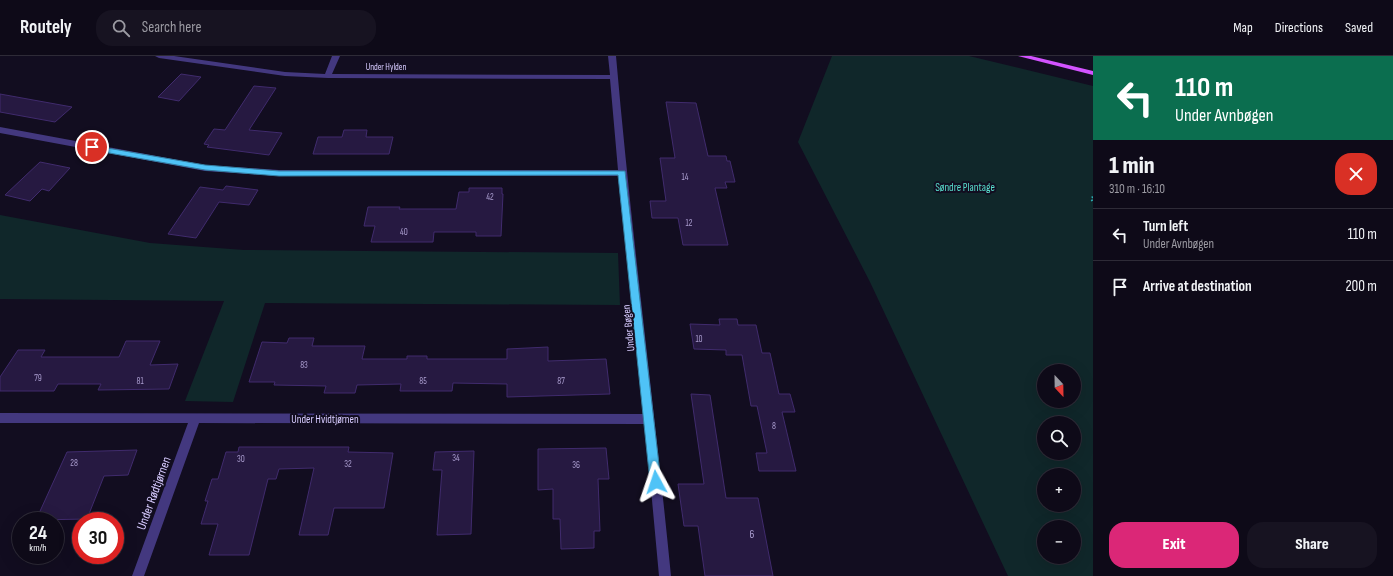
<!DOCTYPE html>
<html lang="en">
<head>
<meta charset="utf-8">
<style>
  :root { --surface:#0e0a18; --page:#171321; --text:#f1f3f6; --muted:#9b9aa2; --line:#2e2b37; --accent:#db2777 }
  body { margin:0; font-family:"Sofia Sans Condensed",sans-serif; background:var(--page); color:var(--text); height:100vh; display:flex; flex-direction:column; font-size:15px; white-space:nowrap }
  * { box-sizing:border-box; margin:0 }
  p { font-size:13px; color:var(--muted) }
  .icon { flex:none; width:22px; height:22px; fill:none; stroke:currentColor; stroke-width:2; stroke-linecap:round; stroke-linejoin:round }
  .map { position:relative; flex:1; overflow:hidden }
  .sheet { display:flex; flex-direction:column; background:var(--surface); width:300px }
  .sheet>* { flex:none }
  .banner { background:#0b6e4f; color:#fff; overflow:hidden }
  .needle { width:26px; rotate:158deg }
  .controls { position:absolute; left:1037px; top:308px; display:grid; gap:8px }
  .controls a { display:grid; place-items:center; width:44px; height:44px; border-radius:50%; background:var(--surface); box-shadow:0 4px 16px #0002,0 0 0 1px var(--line); font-size:20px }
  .speed { position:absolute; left:12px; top:456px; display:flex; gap:8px; font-size:20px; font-weight:700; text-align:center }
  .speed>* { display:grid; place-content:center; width:52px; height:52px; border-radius:50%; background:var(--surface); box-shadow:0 4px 16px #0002,0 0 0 1px var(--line); line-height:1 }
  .speed small { font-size:10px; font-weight:400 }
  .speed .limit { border:6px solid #d22; background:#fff; color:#111 }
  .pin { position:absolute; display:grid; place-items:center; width:34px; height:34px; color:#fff; margin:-17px; border:2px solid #fff; border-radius:50%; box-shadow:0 1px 4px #0007 }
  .me { position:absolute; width:44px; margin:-22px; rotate:355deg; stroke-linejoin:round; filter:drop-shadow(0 0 3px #0008) }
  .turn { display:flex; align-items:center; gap:14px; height:84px; padding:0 16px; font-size:18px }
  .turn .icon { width:52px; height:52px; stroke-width:2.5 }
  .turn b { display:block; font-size:28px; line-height:34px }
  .round { display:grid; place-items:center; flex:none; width:42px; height:42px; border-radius:16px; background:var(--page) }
  .overview { display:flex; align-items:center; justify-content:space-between; height:68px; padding:0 16px }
  h1 { font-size:24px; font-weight:800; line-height:30px }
  .button { display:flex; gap:8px; margin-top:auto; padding:8px 16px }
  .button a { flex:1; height:46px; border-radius:16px; background:var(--accent); color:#fff; font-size:16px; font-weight:800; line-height:46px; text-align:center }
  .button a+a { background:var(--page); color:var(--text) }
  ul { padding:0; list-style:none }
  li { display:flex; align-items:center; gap:12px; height:52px; padding:0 16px; border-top:1px solid var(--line) }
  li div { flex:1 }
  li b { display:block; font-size:15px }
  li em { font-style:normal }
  header { display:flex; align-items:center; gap:24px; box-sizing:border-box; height:56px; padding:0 20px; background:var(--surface); border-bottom:1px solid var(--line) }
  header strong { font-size:19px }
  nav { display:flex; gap:22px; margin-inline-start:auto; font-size:14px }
  .search { width:280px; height:36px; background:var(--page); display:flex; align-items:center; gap:10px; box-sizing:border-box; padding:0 14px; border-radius:16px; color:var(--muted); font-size:15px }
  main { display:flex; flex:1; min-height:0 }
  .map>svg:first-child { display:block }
  .green { fill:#10272a; fill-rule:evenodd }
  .building { fill:#261941; stroke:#402b6d }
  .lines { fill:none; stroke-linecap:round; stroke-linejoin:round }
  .path { stroke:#2da9b1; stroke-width:2; stroke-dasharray:1.5 2.5; stroke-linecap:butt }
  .minor { fill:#43387f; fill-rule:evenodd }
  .major { fill:#d353ff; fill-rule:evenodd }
  .route { fill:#4fc3f7; stroke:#337fa1 }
  .labels { text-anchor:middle; stroke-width:4; stroke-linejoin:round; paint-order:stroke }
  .far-street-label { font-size:9px; fill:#d7cbff; stroke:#120d20 }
  .number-label { font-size:9px; fill:#ab9ed0 }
  .park-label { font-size:11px; fill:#58decd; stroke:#120d20 }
  .street-label { font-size:11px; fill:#d7cbff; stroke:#120d20 }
  .near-number-label { font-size:11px; fill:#ab9ed0 }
  .near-street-label { font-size:13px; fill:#d7cbff; stroke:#120d20 }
</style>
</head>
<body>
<header>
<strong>Routely</strong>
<div class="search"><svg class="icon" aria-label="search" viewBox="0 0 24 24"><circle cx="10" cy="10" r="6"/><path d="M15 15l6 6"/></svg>Search here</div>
<nav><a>Map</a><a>Directions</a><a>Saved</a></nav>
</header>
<main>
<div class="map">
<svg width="1093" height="520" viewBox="0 0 1093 520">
  <rect width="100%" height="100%" fill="#120d20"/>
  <g class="green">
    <path d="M832,0H969L1093,30V520H1008L870,226L798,86ZM1044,315H1074V345H1044ZM1044,367H1074V397H1044ZM1044,419H1074V449H1044ZM1044,471H1074V501H1044Z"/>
    <path d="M0,159L150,187L244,194L618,197L620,249L265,247L233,346L185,345L224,245L0,243Z"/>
  </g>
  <g class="building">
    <path d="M181,18L201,21L179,45L158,41Z"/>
    <path d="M254,30L276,32L249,74L282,77L269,99L207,91L209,89L204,88L214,73L225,74Z"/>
    <path d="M0,38L72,51L55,66L0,56Z"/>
    <path d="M666,46L696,47L708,100H726L727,105H730L735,126H725L727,132H715L728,189H683L678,162H652L650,145H666L660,102H675Z"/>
    <path d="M344,74H367L366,81H393L389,98H313L318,81H342Z"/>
    <path d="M40,106L70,112L49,135L42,133L30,145L5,139Z"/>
    <path d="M226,130L258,134L249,149L219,146L196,182L168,178L200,131L223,134Z"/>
    <path d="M469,132H502V138H503L501,180H476V176H434L433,186H371L375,170H364L368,151H400L399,153H456L459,136H469Z"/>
    <path d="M719,263H737L738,269H756L762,297H770L779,338H790L795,356H782L796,415H759L756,397H767L757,350H751L742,299H726V294L694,293L690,268L720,269Z"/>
    <path d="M289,282H314L312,290H365L362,303H407V300H427V303H507V293L548,291V305L606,303L610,338L507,341V328L453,327L452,335H400L401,328L357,329L355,337H324L326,330L274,329L275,326H249L262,286L287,287Z"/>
    <path d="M126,285H160L150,309L178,308L169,333L98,334L101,328H58L54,335H0V321L18,294H45L41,301H119Z"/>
    <path d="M691,338L710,339L726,442H758L773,520H705L698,470H684L678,428H704Z"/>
    <path d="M239,391H349L348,396L393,397L384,452H334L328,479H299L314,412L279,413L276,423H268L249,499H209L218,468H201L208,445H205L212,423H218L226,396H238Z"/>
    <path d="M606,392L609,423H598L600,475H594V492L561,493L560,463H553V433L538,434V393Z"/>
    <path d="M137,394L128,419L104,420L87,463L36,464L67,396Z"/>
    <path d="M474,395L471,478L437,479L442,414H433L435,396Z"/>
  </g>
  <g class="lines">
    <path class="path" d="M1093,141L1091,142L1093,147"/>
    <path class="minor" d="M155,0H174L285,16L325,18L332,0H340L332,18L610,19L608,0H616C631,173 654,347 671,520H659L645,368L199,367L144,520H132L188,367H0V357L644,358L618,120H279L205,115L0,77V71L205,109L279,114H618L610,23L328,22L285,20L159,2Z"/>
    <path class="major" d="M1018,0H1031L1093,15V19Z"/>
  </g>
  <path class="route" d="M90,89L205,109L279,115H625L661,426L660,430L656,431L652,430L650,426L618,119L279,120L205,114L92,94L90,93Z"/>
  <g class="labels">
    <g class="far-street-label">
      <text x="386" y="14">Under Hylden</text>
    </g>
    <g class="number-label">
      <text x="685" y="124">14</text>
      <text x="490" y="144">42</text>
      <text x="689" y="170">12</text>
      <text x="404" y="179">40</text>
      <text x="699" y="286">10</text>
      <text x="304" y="312">83</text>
      <text x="38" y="325">79</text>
      <text x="140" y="328">81</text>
      <text x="423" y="328">85</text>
      <text x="561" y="328">87</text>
      <text x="774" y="373">8</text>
      <text x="456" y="405">34</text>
      <text x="241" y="406">30</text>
      <text x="74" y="410">28</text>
      <text x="348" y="411">32</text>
      <text x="576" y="412">36</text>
    </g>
    <g class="park-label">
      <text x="965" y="135">Søndre Plantage</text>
    </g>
    <g class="street-label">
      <text transform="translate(628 272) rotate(-96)" y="4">Under Bøgen</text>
      <text x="325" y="367">Under Hvidtjørnen</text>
    </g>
    <g class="near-number-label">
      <text x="752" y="482">6</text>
    </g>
    <g class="near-street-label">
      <text transform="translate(153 437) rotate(-70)" y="5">Under Rødtjørnen</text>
    </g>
  </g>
</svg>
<div class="controls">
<a><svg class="needle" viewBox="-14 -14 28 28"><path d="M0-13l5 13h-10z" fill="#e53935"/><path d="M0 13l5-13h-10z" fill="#9b9aa2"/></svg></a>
<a><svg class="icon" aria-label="search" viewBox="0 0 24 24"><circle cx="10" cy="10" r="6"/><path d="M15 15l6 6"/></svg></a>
<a>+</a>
<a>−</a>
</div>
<div class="speed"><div>24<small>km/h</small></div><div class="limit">30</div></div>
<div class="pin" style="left:92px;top:91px;background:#d93025"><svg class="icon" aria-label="arrive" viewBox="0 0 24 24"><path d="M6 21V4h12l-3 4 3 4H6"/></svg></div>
<svg class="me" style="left:656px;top:426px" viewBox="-20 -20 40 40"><path d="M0-17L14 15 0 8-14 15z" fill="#4fc3f7" stroke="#fff" stroke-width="4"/></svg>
</div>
<section class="sheet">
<div class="banner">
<div class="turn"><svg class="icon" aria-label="left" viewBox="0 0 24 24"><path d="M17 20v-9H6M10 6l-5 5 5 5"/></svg><div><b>110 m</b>Under Avnbøgen</div></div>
</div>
<div class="overview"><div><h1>1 min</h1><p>310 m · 16:10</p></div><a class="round" style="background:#d93025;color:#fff"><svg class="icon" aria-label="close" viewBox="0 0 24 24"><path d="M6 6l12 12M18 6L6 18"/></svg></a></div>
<ul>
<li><svg class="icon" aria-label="left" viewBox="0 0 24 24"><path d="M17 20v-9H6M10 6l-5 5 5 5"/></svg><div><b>Turn left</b><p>Under Avnbøgen</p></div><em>110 m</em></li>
<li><svg class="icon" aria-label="arrive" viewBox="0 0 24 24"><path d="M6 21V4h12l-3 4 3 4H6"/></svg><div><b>Arrive at destination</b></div><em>200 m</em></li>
</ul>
<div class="button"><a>Exit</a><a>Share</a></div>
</section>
</main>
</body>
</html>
